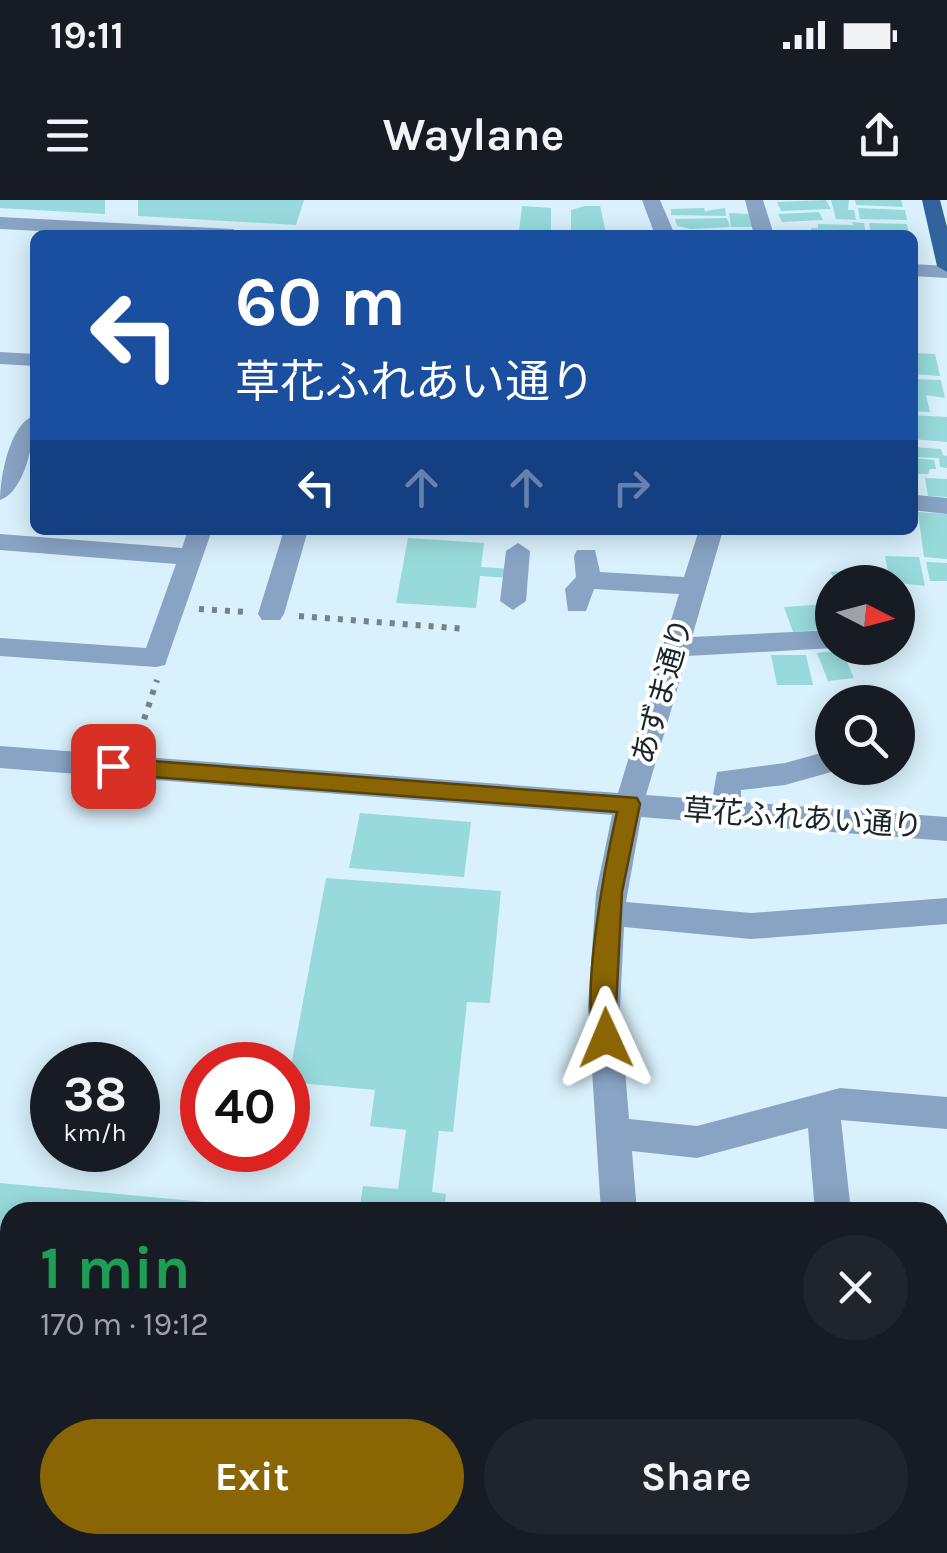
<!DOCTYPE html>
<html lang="en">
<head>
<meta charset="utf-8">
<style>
  :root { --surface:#171b24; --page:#20242c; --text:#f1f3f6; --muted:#9ea1a6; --accent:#8a6503 }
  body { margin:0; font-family:Karla,"Noto Sans JP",sans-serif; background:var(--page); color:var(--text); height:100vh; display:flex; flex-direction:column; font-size:38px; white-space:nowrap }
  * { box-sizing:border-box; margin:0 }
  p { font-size:32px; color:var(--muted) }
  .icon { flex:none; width:55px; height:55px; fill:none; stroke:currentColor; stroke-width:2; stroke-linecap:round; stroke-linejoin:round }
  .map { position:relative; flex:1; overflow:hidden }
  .panel { position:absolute; left:0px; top:1002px; width:948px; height:352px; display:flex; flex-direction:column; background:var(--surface); border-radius:30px 30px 0 0; box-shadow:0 5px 25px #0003 }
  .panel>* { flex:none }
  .banner { position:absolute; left:30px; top:30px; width:888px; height:305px; border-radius:15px; box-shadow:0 5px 25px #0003; background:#1a4fa0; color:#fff; overflow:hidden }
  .needle { width:65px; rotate:96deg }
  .tools { position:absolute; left:815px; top:365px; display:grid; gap:20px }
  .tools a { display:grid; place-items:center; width:100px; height:100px; border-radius:50%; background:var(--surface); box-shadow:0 5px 25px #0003; font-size:50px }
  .speed { position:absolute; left:30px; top:842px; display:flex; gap:20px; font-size:50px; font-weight:700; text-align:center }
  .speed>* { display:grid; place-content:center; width:130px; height:130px; border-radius:50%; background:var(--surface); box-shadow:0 5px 25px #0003; line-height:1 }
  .speed small { font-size:25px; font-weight:400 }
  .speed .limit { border:15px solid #d22; background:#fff; color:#111 }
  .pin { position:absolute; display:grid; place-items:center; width:85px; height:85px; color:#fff; margin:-42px; border-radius:20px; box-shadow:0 5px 15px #0006 }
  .me { position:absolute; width:110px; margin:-55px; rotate:359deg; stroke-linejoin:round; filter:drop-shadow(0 0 8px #0008) }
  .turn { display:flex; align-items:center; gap:35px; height:210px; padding:0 40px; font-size:45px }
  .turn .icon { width:130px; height:130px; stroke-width:2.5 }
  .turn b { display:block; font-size:70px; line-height:85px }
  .lanes { display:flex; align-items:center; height:95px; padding:0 40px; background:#0003; justify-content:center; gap:50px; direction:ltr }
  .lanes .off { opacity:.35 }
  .round { display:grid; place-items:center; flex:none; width:105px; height:105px; border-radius:52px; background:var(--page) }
  .overview { display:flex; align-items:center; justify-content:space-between; height:170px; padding:0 40px }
  h1 { font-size:60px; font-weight:700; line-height:75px; color:#1e9e55 }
  .cta { display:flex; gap:20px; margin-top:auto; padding:20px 40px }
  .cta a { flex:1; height:115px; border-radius:60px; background:var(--accent); color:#fff; font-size:40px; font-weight:700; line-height:115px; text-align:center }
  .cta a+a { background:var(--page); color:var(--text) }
  .status { display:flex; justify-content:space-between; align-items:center; height:70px; padding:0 50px; background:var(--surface); direction:ltr }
  .status svg { height:28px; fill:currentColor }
  header { display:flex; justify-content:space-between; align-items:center; height:130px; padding:0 40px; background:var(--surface); font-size:45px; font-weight:700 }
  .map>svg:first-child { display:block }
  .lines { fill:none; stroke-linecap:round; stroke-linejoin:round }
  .river { fill:#c5c9f8; fill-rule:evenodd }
  .building { fill:#98dadb }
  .path { stroke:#72838b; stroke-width:6; stroke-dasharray:5 8; stroke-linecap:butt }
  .minor { fill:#88a3c4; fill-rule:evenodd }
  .major { fill:#31649d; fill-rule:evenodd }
  .route { fill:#8a6503; stroke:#5a4202; stroke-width:2.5 }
  .labels { text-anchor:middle; stroke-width:8; stroke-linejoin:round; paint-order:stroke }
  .street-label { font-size:30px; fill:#1a252a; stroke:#fff }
</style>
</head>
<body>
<div class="status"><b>19:11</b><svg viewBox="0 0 49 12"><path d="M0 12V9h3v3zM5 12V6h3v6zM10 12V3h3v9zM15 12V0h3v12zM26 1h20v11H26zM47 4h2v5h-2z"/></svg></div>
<header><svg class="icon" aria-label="menu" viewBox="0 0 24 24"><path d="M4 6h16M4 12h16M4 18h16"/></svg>Waylane<svg class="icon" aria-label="share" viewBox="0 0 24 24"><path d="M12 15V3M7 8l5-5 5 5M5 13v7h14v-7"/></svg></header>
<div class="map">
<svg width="947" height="1353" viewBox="0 0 947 1353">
  <rect width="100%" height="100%" fill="#d9f1fc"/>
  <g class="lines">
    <g class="river">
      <path d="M0,1197L10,1198V1274L0,1273Z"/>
      <path d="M651,1345H777L781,1353H655Z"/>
    </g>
  </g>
  <g class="building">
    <path d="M0,0H105V14L0,8Z"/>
    <path d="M138,0H304L296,25L138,16Z"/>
    <path d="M826,0L831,9L781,11L777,2Z"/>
    <path d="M831,0H849L848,10H854L856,20L836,19Z"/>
    <path d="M855,0H901L903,7L856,5Z"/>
    <path d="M522,6L551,8V32L519,31Z"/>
    <path d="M585,6H600L606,33L571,31V10Z"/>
    <path d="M704,8L705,11L725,8L726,16L671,15V9Z"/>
    <path d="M858,8L905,10L907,20L860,19Z"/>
    <path d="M819,12L823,20L782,22L778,14Z"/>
    <path d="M729,13L751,14L754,27H731Z"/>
    <path d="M727,18L730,27L691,29L677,26L675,19Z"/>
    <path d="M852,22L864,23L866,35H812L811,28H818V24L853,25Z"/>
    <path d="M869,23L907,24L909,35H871Z"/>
    <path d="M912,153L935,154L940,176L912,174Z"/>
    <path d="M912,179L941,180L945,198L926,195L930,212L912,211Z"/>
    <path d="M912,215L947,217V242L912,239Z"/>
    <path d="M912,247L941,249L943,255L947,256V268L940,267L939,258L912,257Z"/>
    <path d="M912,258L934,260L936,269H930L928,274H912Z"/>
    <path d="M925,278L947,279V297L928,296Z"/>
    <path d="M918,312L947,314V359L924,357Z"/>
    <path d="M408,338L484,343L481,367L513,369L511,378L480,376L476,408L396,403Z"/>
    <path d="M885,356L919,357L925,386L890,382Z"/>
    <path d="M926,362L947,363V381H930Z"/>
    <path d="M872,369L878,382H835L831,372Z"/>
    <path d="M829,404L832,429L793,432L784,407Z"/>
    <path d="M842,450L854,478L828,481L817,453Z"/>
    <path d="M771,455H806L813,485H777Z"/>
    <path d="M360,613L471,622L464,677L349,668Z"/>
    <path d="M326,678L501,691L490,803L467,802L453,932L439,931L432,992L446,994L444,1012H359L363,986L398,989L406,930L370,926L375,890L288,882Z"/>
    <path d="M0,983L290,1010V1012H10V1162L0,1161Z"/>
  </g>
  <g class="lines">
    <g class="path">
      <path d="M199,409L247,412"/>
      <path d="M299,416L467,429"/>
      <path d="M136,544L157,480"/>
    </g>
    <g class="minor">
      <path d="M642,0H660L675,35H655Z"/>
      <path d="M745,0H763L774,35H754Z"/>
      <path d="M0,17L233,29L243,35H122L0,29Z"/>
      <path d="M912,64L947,66V78L912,76Z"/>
      <path d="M0,152L35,154V166L0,164Z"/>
      <path d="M35,215C35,238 25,292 0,300C0,276 10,223 35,215Z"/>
      <path d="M916,295L947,298V314L912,310V296Z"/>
      <path d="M188,330H212L165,465L156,467L0,456V438L146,448L176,364L0,350V334L182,348Z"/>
      <path d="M284,330H308L284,414L280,420H262L258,414Z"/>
      <path d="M699,330H723L692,437L832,430L834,448L687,456L646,595L712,600L717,572L785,563L832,550V568L842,569L785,585L741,590V602L947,617V641L641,617L626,702L751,713L947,698V724L751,739L624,727L620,807L629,919L697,926L840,888L947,897V929L841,920L851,1012H815L808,928L697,958L632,951L637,1012H601L588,807L596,693L612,615L0,568V546L618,593L679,394L594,389L586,411H568L565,389L576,377L574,356L577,350H595L600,372L684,377Z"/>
      <path d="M518,343L530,351L526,401L513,410L500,401L506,351Z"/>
      <path d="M0,1171L10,1172V1210L0,1209Z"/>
      <path d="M0,1274L10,1276V1316L0,1314Z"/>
      <path d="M938,1311L947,1312V1353L923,1345H938Z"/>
      <path d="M306,1345H395L399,1353H310Z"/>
      <path d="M631,1345H673L674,1353H632Z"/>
    </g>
    <path class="major" d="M922,0H940L947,27V72L937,66Z"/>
  </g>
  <path class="route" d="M113,558L637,598L640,604L622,692L616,807L619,838L615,846L606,850L597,846C578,804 606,660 617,612L113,574L103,566Z"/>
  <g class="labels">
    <g class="street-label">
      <text transform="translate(662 491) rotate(-74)" y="10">あずま通り</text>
      <text transform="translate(803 618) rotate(4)" y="10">草花ふれあい通り</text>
    </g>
  </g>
</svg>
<div class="tools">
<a><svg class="needle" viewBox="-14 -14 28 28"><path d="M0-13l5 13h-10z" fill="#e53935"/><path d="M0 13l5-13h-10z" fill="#9ea1a6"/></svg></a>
<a><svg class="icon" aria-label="search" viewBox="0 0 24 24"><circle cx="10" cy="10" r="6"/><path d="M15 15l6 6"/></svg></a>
</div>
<div class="speed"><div>38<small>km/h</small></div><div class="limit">40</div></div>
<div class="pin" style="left:113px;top:566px;background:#d93025"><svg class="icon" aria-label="arrive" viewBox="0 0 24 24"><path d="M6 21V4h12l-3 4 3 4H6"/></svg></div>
<svg class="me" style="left:606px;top:838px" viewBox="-20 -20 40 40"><path d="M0-17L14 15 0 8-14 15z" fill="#8a6503" stroke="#fff" stroke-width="4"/></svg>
<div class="banner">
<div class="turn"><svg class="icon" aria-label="left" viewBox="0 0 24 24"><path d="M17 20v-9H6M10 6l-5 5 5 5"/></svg><div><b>60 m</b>草花ふれあい通り</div></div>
<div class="lanes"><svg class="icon" aria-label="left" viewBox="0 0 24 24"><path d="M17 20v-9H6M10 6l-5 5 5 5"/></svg><svg class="icon off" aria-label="ahead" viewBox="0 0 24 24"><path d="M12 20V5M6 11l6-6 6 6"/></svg><svg class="icon off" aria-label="ahead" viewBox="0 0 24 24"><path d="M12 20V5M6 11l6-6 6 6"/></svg><svg class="icon off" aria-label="right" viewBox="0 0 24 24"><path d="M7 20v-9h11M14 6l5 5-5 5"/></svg></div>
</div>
<section class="panel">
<div class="overview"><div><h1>1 min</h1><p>170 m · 19:12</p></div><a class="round"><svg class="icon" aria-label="close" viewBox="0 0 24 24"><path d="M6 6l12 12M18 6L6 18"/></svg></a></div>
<div class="cta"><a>Exit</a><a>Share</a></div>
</section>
</div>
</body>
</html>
